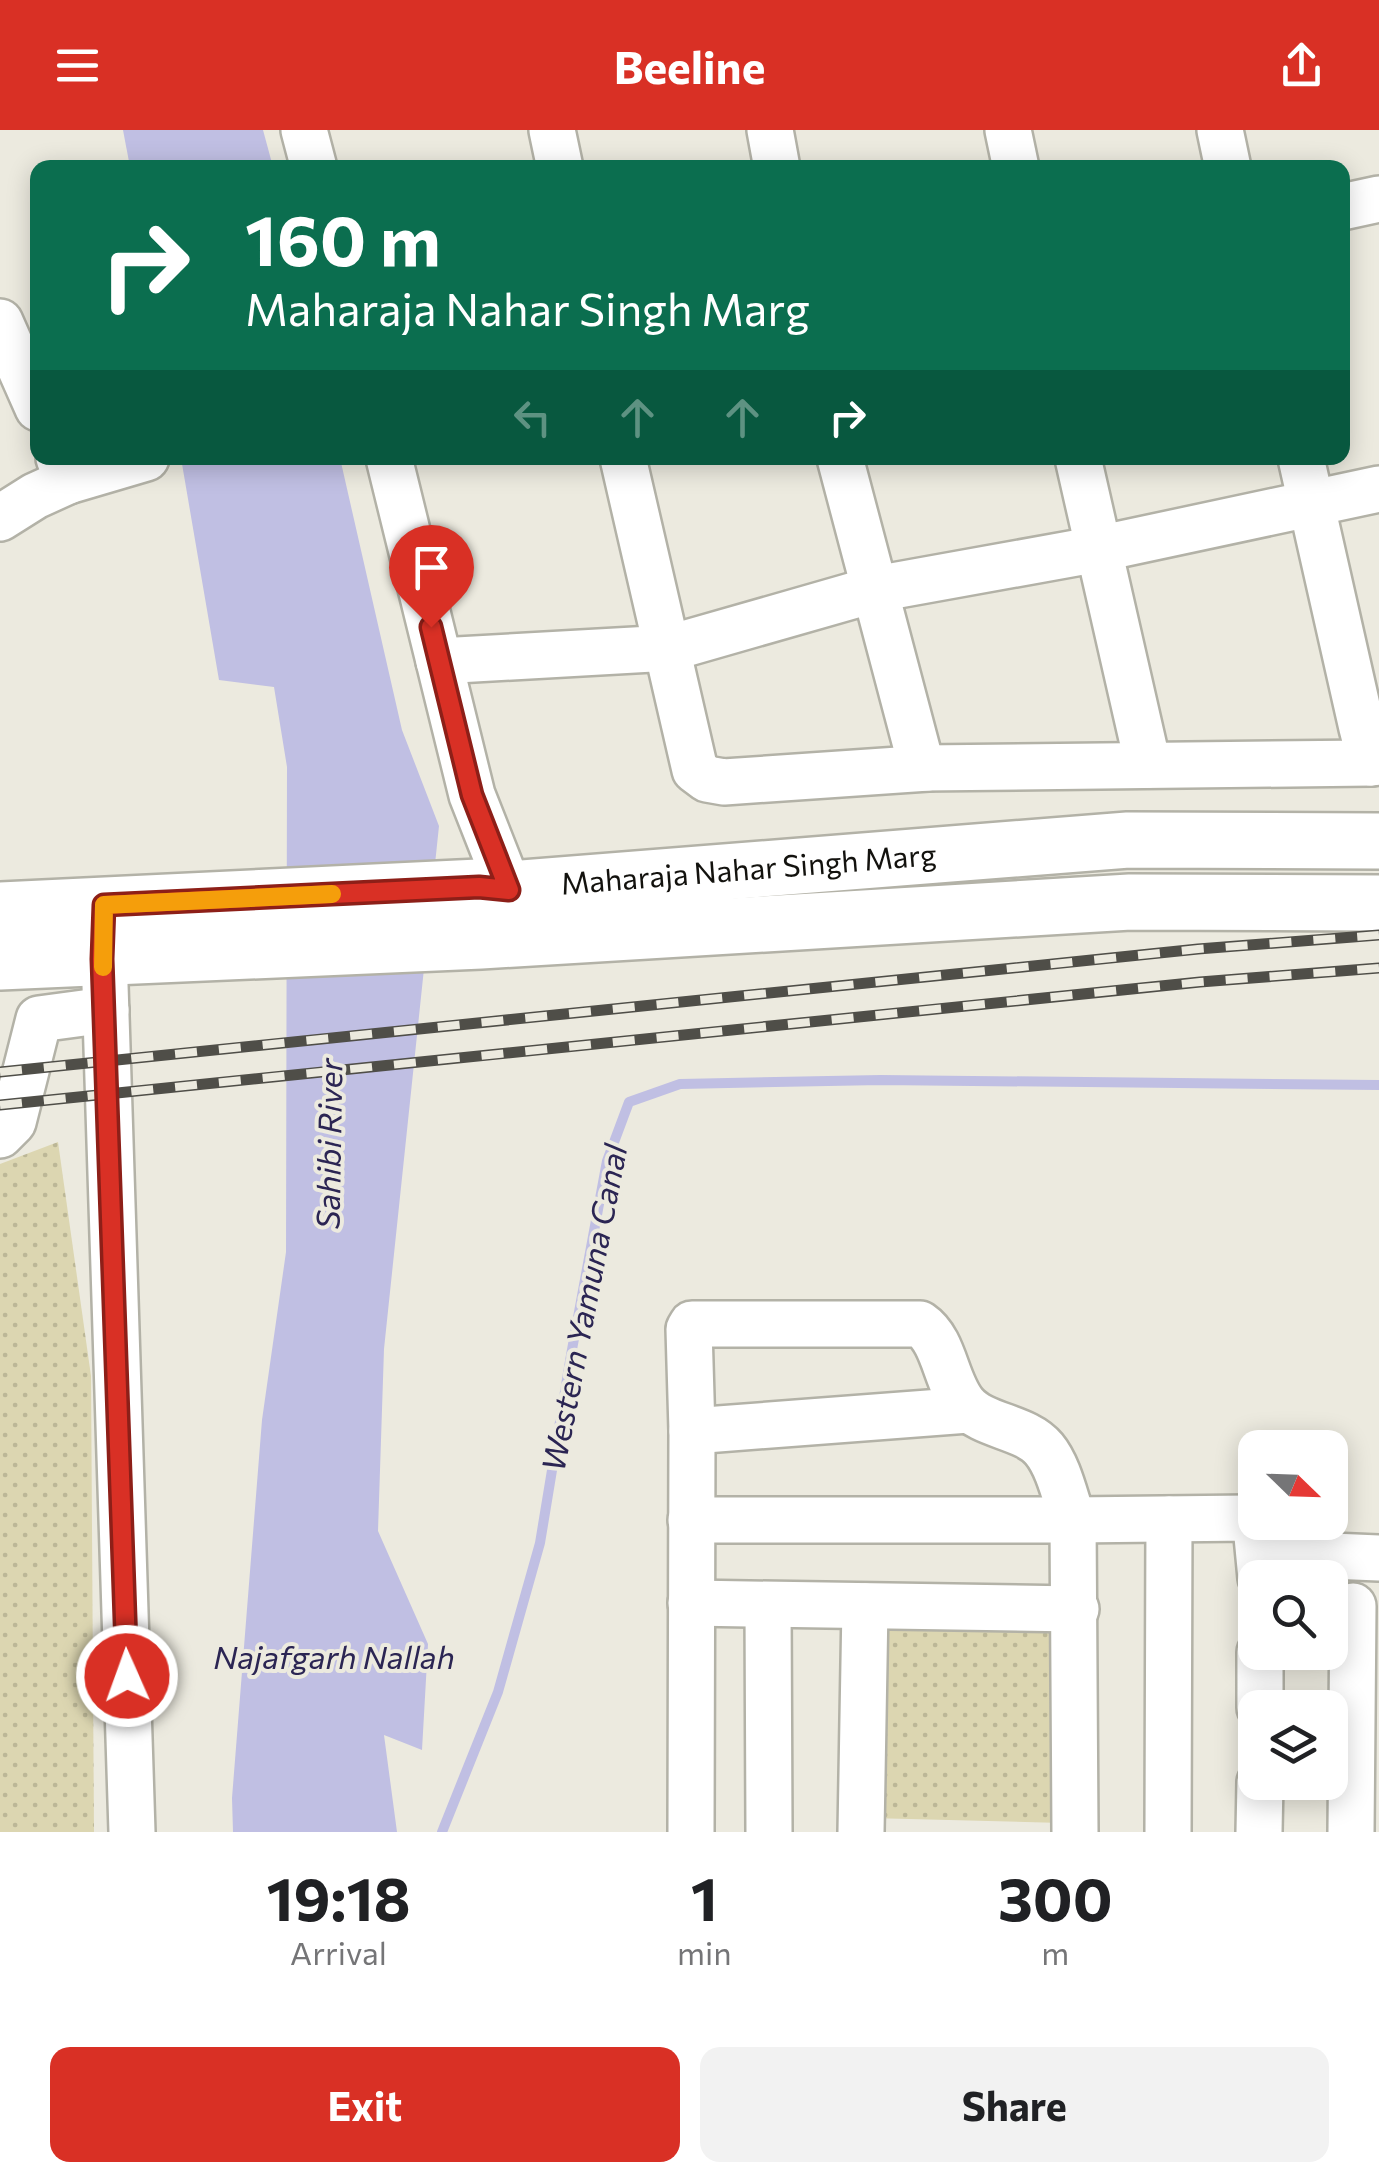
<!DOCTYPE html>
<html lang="en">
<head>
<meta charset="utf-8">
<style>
  :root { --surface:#fff; --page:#f2f2f2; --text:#202124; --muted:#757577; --accent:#d93025 }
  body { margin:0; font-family:Commissioner,sans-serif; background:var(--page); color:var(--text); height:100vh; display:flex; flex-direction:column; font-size:38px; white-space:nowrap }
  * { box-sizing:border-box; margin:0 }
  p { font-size:32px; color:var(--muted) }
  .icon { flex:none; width:55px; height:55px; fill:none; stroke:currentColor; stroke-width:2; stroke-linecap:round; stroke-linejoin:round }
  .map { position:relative; height:1702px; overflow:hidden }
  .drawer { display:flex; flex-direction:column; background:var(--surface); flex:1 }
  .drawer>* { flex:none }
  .guide { position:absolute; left:30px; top:30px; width:1320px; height:305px; border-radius:20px; box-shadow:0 5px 25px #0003; background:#0b6e4f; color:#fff; overflow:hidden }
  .needle { width:65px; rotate:113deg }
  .buttons { position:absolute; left:1238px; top:1300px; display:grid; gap:20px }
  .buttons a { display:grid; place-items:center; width:110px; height:110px; border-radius:20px; background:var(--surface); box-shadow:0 5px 25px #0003; font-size:50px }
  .pin { position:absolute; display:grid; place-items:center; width:85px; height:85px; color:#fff; margin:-102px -42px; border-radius:50% 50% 50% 0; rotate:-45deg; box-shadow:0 0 10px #0007 }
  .pin .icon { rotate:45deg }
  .me { position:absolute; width:110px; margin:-55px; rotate:358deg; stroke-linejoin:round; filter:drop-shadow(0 0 8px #0008) }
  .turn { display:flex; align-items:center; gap:35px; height:210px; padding:0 50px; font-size:45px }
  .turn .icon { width:130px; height:130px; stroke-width:2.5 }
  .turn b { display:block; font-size:70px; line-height:85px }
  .lanes { display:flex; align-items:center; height:95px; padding:0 50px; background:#0003; justify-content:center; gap:50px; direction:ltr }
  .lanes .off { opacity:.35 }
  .eta { display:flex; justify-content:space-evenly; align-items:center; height:170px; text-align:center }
  .eta b { font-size:60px; font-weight:700; line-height:70px }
  .cta { display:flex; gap:20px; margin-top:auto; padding:20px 50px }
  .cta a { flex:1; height:115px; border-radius:20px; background:var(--accent); color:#fff; font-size:40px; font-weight:700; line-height:115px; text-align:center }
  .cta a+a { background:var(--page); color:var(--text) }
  header { display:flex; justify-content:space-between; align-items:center; height:130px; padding:0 50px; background:var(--accent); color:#fff; font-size:45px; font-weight:700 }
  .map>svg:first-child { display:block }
  .park { fill:url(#park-dots) }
  .water { fill:#c0bfe3 }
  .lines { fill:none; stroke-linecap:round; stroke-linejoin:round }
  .stream { stroke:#c0bfe3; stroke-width:10 }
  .minor-casing { stroke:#b3b2a7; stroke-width:50 }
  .major-casing { stroke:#b3b2a7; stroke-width:60 }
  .minor { stroke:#fff; stroke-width:45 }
  .major { stroke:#fff; stroke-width:55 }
  .rail-casing { stroke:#4f4e48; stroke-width:11 }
  .rail { stroke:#eceadf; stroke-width:8; stroke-dasharray:22; stroke-linecap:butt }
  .route-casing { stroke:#8d1f18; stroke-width:25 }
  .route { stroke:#d93025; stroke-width:18 }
  .slow { stroke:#f59e0b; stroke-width:18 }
  .labels { text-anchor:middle; stroke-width:8; stroke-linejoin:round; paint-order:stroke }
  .street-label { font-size:30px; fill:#13120e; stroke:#eceadf }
  .water-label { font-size:32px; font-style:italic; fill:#2b2553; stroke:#eceadf }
</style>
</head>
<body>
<header><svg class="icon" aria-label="menu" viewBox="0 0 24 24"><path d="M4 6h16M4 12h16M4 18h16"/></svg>Beeline<svg class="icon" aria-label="share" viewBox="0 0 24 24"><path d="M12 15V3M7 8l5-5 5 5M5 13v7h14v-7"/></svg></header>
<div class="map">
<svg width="1379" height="1702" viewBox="0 0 1379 1702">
  <defs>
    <pattern id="park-dots" width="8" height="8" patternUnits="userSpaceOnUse" patternTransform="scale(2.5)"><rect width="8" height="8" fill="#dcd6b1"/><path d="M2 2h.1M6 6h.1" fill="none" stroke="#bcb797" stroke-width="1.8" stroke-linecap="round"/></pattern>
  </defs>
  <rect width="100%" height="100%" fill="#eceadf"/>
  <g class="park">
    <path d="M58,1012L91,1246L94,1702H0V1034Z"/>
    <path d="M874,1494L1068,1499L1062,1693L869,1688Z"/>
  </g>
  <g class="water">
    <path d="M123,0H263L273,37H130Z"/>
    <path d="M181,328H340L402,600L439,696L384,1219L378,1401L428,1514L422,1620L384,1605L397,1702H233L232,1668L262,1290L286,1122L287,637L274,557L219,550Z"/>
  </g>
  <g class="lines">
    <path class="stream" d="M442,1702L498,1562L540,1413L571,1225L607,1031L629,972L680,954L881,950L1379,955"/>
    <g class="minor-casing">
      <g id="minor">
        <path d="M304,0L314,38"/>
        <path d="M552,0L560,38"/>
        <path d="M770,0L777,38"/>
        <path d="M1008,0L1016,38"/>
        <path d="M1220,0L1228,38"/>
        <path d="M1342,77L1379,69"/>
        <path d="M0,192L38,278"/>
        <path d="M59,328L68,351L146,328"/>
        <path d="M389,328L472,665L509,759"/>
        <path d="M623,328L695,640L707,649L724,652L928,638"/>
        <path d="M840,328L922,638L1371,633"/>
        <path d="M1078,328L1148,635"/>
        <path d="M1301,328L1362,598L1371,633L1379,632"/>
        <path d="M0,388L35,366L68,351"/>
        <path d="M439,531L670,518L876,459L1098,419L1379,359"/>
        <path d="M103,792L132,1702"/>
        <path d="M0,1005L13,992L39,889L106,880"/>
        <path d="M692,1301L968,1280"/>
        <path d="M691,1390H1073L1075,1702"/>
        <path d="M1261,1423L1379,1428"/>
        <path d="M691,1473L1076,1479"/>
        <path d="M768,1475L769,1702"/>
        <path d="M1260,1578V1522"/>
        <path d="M691,1702L692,1301L689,1199L692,1194H920C945,1211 945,1251 964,1274C983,1297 1025,1296 1044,1319C1059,1337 1065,1368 1073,1390L1249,1388L1256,1396L1261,1448"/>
        <path d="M861,1702L865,1476"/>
        <path d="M1168,1702L1169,1389"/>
        <path d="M1259,1702L1260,1652"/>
        <path d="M1351,1702L1353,1476"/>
      </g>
    </g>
    <g class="major-casing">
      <g id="major">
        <path id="s1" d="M0,780L479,757L509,759L1128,710L1379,711"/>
        <path d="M0,832L481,811L1130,772L1379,773"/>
      </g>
    </g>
    <use href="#minor" class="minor"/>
    <use href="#major" class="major"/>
    <g class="rail-casing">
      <g id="rail">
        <path d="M0,942L1198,819L1379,805"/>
        <path d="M0,975L1200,852L1379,838"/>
      </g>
    </g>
    <use href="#rail" class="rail"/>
  </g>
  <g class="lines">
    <g class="route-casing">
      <path id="route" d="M127,1546L102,829L104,775L479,757L509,760L472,665L431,497"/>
    </g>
    <use href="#route" class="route"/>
    <path class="slow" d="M103,837L104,775L332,764"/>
  </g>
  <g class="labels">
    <g class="street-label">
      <text dy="10" stroke="none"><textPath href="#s1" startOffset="750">Maharaja Nahar Singh Marg</textPath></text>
    </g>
    <g class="water-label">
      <text transform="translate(330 1014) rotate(-89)" y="11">Sahibi River</text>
      <text transform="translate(585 1178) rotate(-79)" y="11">Western Yamuna Canal</text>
      <text x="334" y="1539">Najafgarh Nallah</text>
    </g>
  </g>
</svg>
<div class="buttons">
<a><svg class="needle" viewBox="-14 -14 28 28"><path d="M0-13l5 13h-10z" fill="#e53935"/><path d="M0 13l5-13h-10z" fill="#757577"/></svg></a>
<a><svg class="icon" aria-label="search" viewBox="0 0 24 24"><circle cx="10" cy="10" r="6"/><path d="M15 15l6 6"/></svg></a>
<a><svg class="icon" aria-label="layers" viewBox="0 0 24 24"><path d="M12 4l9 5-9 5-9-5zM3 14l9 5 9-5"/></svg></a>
</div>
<div class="pin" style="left:431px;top:497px;background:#d93025"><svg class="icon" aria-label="arrive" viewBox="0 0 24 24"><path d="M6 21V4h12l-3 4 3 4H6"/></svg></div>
<svg class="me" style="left:127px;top:1546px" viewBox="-20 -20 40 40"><circle r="17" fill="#d93025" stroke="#fff" stroke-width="3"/><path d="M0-11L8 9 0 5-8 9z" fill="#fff"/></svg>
<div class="guide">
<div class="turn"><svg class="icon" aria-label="right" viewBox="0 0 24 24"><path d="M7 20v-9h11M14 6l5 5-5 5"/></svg><div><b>160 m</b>Maharaja Nahar Singh Marg</div></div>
<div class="lanes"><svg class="icon off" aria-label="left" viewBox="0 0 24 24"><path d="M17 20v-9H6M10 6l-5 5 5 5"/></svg><svg class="icon off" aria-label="ahead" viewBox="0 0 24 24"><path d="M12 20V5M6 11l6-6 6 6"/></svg><svg class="icon off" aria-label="ahead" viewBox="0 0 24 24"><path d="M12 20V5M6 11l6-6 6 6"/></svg><svg class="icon" aria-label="right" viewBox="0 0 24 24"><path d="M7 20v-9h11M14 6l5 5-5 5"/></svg></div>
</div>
</div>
<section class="drawer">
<div class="eta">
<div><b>19:18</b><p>Arrival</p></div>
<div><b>1</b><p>min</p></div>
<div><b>300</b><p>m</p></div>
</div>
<div class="cta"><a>Exit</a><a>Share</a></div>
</section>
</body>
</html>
